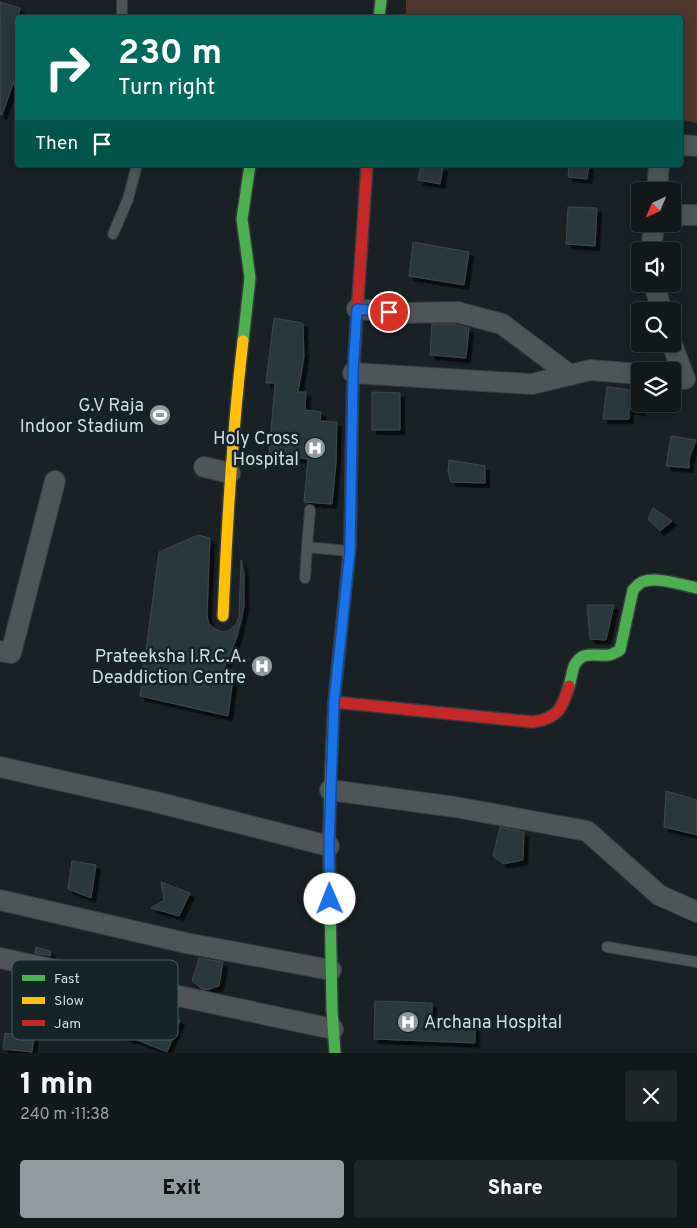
<!DOCTYPE html>
<html lang="en">
<head>
<meta charset="utf-8">
<style>
  :root { --surface:#13191b; --page:#202628; --text:#f1f3f6; --muted:#9da0a3; --line:#32383a; --accent:#919a9d }
  body { margin:0; font-family:Overpass,sans-serif; background:var(--page); color:var(--text); height:100vh; display:flex; flex-direction:column; font-size:19px; white-space:nowrap }
  * { box-sizing:border-box; margin:0 }
  p { font-size:16px; color:var(--muted) }
  .icon { flex:none; width:28px; height:28px; fill:none; stroke:currentColor; stroke-width:2; stroke-linecap:round; stroke-linejoin:round }
  .map { position:relative; height:1053px; overflow:hidden }
  .sheet { display:flex; flex-direction:column; background:var(--surface); flex:1 }
  .sheet>* { flex:none }
  .banner { position:absolute; left:15px; top:15px; width:668px; height:152px; border-radius:5px; box-shadow:0 2px 12px #0003,0 0 0 1px var(--line); background:#00695c; color:#fff; overflow:hidden }
  .needle { width:32px; rotate:224deg }
  .buttons { position:absolute; left:631px; top:182px; display:grid; gap:10px }
  .buttons a { display:grid; place-items:center; width:50px; height:50px; border-radius:5px; background:var(--surface); box-shadow:0 2px 12px #0003,0 0 0 1px var(--line); font-size:25px }
  .pin { position:absolute; display:grid; place-items:center; width:42px; height:42px; color:#fff; margin:-21px; border:2px solid #fff; border-radius:50%; box-shadow:0 1px 5px #0007 }
  .me { position:absolute; width:55px; margin:-28px; rotate:359deg; stroke-linejoin:round; filter:drop-shadow(0 0 4px #0008) }
  .turn { display:flex; align-items:center; gap:18px; height:105px; padding:0 20px; font-size:22px }
  .turn .icon { width:65px; height:65px; stroke-width:2.5 }
  .turn b { display:block; font-size:35px; line-height:42px }
  .then { display:flex; align-items:center; height:48px; padding:0 20px; background:#0003; gap:10px; font-size:19px }
  .round { display:grid; place-items:center; flex:none; width:52px; height:52px; border-radius:5px; background:var(--page) }
  .overview { display:flex; align-items:center; justify-content:space-between; height:85px; padding:0 20px }
  h1 { font-size:30px; font-weight:800; line-height:38px }
  .primary-button { display:flex; gap:10px; margin-top:auto; padding:10px 20px }
  .primary-button a { flex:1; height:58px; border-radius:5px; background:var(--accent); color:#111; font-size:20px; font-weight:800; line-height:58px; text-align:center }
  .primary-button a+a { background:var(--page); color:var(--text) }
  .map>svg:first-child { display:block }
  .green { fill:#4f3730 }
  .building { fill:#2c393d; stroke:#40464a; filter:url(#shadow) }
  .lines { fill:none; stroke-linecap:round; stroke-linejoin:round }
  .lane-casing { stroke:#363c3f; stroke-width:12 }
  .street-casing { stroke:#363c3f; stroke-width:22 }
  .fast-casing { stroke:#363c3f; stroke-width:14 }
  .slow-casing { stroke:#363c3f; stroke-width:14 }
  .jam-casing { stroke:#363c3f; stroke-width:14 }
  .lane { stroke:#4f5557; stroke-width:10 }
  .street { stroke:#4f5557; stroke-width:20 }
  .fast { stroke:#4caf50; stroke-width:11 }
  .slow { stroke:#ffc107; stroke-width:11 }
  .jam { stroke:#c62828; stroke-width:11 }
  .route-casing { stroke:#114b97; stroke-width:12 }
  .route { stroke:#1a73e8; stroke-width:9 }
  .labels { text-anchor:middle; stroke-width:5; stroke-linejoin:round; paint-order:stroke }
  .poi-label { font-size:18px; fill:#d1dbde; stroke:#142429; text-anchor:end }
  .key { fill:#142429; stroke:#4d5b5f; stroke-width:1 }
  .key-label { font-size:14px; fill:#d1dbde }
</style>
</head>
<body>
<div class="map">
<svg width="697" height="1053" viewBox="0 0 697 1053">
  <defs>
    <filter id="shadow"><feDropShadow dx="4.5" dy="4.5" stdDeviation="0" flood-color="#0009"/></filter>
  </defs>
  <rect width="100%" height="100%" fill="#192124"/>
  <path class="green" d="M406,0H697V123L680,119V18L406,17Z"/>
  <g class="building">
    <path d="M0,2L20,8L15,27L17,28L18,70L2,115L0,114Z"/>
    <path d="M421,165L443,167L440,184L418,180Z"/>
    <path d="M569,165H589L587,179L568,177Z"/>
    <path d="M568,207L597,208L595,246L566,244Z"/>
    <path d="M413,242L469,252L464,285L409,276Z"/>
    <path d="M274,318L303,323L304,357L298,392H306L305,410L321,412L320,421L337,422L336,463L332,504L304,502L308,459L269,455L275,383H266Z"/>
    <path d="M432,324H453L469,328L466,358L430,355Z"/>
    <path d="M607,387L640,391V411L629,409V419H603Z"/>
    <path d="M372,392L400,393V430H372Z"/>
    <path d="M671,436L696,440L689,459V468L666,466Z"/>
    <path d="M449,460L485,466V483L451,482L448,472Z"/>
    <path d="M653,508L672,521L660,531L648,519Z"/>
    <path d="M198,535L210,538L207,615L209,624L215,629L222,632L230,630L236,624L239,617L241,560L244,573V607L237,637L224,668L234,671L228,716L140,696L159,552Z"/>
    <path d="M587,605H614L606,640L590,639Z"/>
    <path d="M666,791L697,800V835L664,827Z"/>
    <path d="M500,827L524,832L523,860L503,864L493,856Z"/>
    <path d="M72,861L96,865L91,898L68,889Z"/>
    <path d="M161,882L190,893L179,916L151,908L164,900Z"/>
    <path d="M36,947L51,951L50,956L35,953Z"/>
    <path d="M199,958L223,962L219,986L206,990L202,989L192,981Z"/>
    <path d="M375,1001L432,1003V1025L475,1027V1043L374,1039Z"/>
    <path d="M117,1004L147,1018L151,1008L180,1020L167,1052L132,1038V1040L106,1028Z"/>
    <path d="M5,1033L34,1036L32,1052L3,1049Z"/>
  </g>
  <g class="lines">
    <g class="lane-casing">
      <g id="lane">
        <path d="M122,0V18"/>
        <path d="M113,234L128,199L137,165"/>
        <path d="M307,547L310,510"/>
        <path d="M305,578L307,547L349,551"/>
        <path d="M607,947L697,962"/>
      </g>
    </g>
    <g class="street-casing">
      <g id="street">
        <path d="M680,145L697,146"/>
        <path d="M657,191L659,165"/>
        <path d="M672,215H697"/>
        <path d="M653,251L652,243L654,224"/>
        <path d="M656,284V291L662,311"/>
        <path d="M357,309L404,313L457,312L502,324L570,375"/>
        <path d="M672,344L685,379L672,377"/>
        <path d="M353,373L532,384L590,370L640,374"/>
        <path d="M204,467L230,473"/>
        <path d="M0,651L11,653L55,481"/>
        <path d="M0,767L152,801L329,846"/>
        <path d="M330,790L455,807L587,831L659,895L697,912"/>
        <path d="M0,900L186,943L331,970"/>
        <path d="M0,958L333,1029"/>
      </g>
    </g>
    <g class="fast-casing">
      <g id="fast">
        <path d="M379,18L381,0"/>
        <path d="M243,341L250,278L242,219L250,165"/>
        <path d="M569,686C571,680 572,672 574,666C583,649 595,657 609,655C614,654 616,652 620,650L633,590C636,587 638,584 642,582C656,576 682,585 697,588"/>
        <path d="M335,1053L332,1009L329,846L330,790L334,702L350,546"/>
      </g>
    </g>
    <g class="slow-casing">
      <path id="slow" d="M223,616C227,524 232,433 243,341"/>
    </g>
    <g class="jam-casing">
      <g id="jam">
        <path d="M350,546L353,373L367,165"/>
        <path d="M334,702L533,722C558,718 562,709 569,686"/>
      </g>
    </g>
    <use href="#lane" class="lane"/>
    <use href="#street" class="street"/>
    <use href="#fast" class="fast"/>
    <use href="#slow" class="slow"/>
    <use href="#jam" class="jam"/>
  </g>
  <g class="lines">
    <g class="route-casing">
      <path id="route" d="M330,899L329,846L334,702L350,551L353,373L357,309L389,312"/>
    </g>
    <use href="#route" class="route"/>
  </g>
  <defs>
    <g id="stadium-disc" transform="scale(1.125)"><circle r="9.5" fill="#919a9d" stroke="#142429"/><path d="M0-5a6.5 5 0 1 0 0 10a6.5 5 0 1 0 0-10ZM-3.5-1.8h7v3.6h-7Z" fill="#fff"/></g>
    <g id="hospital-disc" transform="scale(1.125)"><circle r="9.5" fill="#919a9d" stroke="#142429"/><path d="M-5-5h3v3.5h4V-5h3V5h-3V1.5h-4V5h-3Z" fill="#fff"/></g>
  </defs>
  <g fill-rule="evenodd">
    <use href="#stadium-disc" x="160" y="415"/>
    <use href="#hospital-disc" x="315" y="448"/>
    <use href="#hospital-disc" x="262" y="666"/>
    <use href="#hospital-disc" x="408" y="1022"/>
  </g>
  <g class="labels">
    <g class="poi-label">
      <text x="144" y="411">G.V Raja<tspan x="144" dy="21">Indoor Stadium</tspan></text>
      <text x="299" y="444">Holy Cross<tspan x="299" dy="21">Hospital</tspan></text>
      <text x="246" y="662">Prateeksha I.R.C.A.<tspan x="246" dy="21">Deaddiction Centre</tspan></text>
      <text x="424" y="1028" text-anchor="start">Archana Hospital</text>
    </g>
  </g>
  <rect x="12" y="960" width="166" height="80" rx="8" class="key"/>
  <rect x="22" y="975" width="23" height="6" fill="#4caf50"/>
  <rect x="22" y="997" width="23" height="7" fill="#ffc107"/>
  <rect x="22" y="1020" width="23" height="6" fill="#c62828"/>
  <g class="key-label">
    <text x="54" y="983">Fast</text>
    <text x="54" y="1005">Slow</text>
    <text x="54" y="1028">Jam</text>
  </g>
</svg>
<div class="buttons">
<a><svg class="needle" viewBox="-14 -14 28 28"><path d="M0-13l5 13h-10z" fill="#e53935"/><path d="M0 13l5-13h-10z" fill="#9da0a3"/></svg></a>
<a><svg class="icon" aria-label="sound" viewBox="0 0 24 24"><path d="M4 9h4l5-4v14l-5-4H4zM17 9q2 3 0 6"/></svg></a>
<a><svg class="icon" aria-label="search" viewBox="0 0 24 24"><circle cx="10" cy="10" r="6"/><path d="M15 15l6 6"/></svg></a>
<a><svg class="icon" aria-label="layers" viewBox="0 0 24 24"><path d="M12 4l9 5-9 5-9-5zM3 14l9 5 9-5"/></svg></a>
</div>
<div class="pin" style="left:389px;top:312px;background:#d93025"><svg class="icon" aria-label="arrive" viewBox="0 0 24 24"><path d="M6 21V4h12l-3 4 3 4H6"/></svg></div>
<svg class="me" style="left:330px;top:899px" viewBox="-20 -20 40 40"><circle r="19" fill="#fff"/><path d="M0-13L10 11 0 6-10 11z" fill="#1a73e8"/></svg>
<div class="banner">
<div class="turn"><svg class="icon" aria-label="right" viewBox="0 0 24 24"><path d="M7 20v-9h11M14 6l5 5-5 5"/></svg><div><b>230 m</b>Turn right</div></div>
<div class="then">Then<svg class="icon" aria-label="arrive" viewBox="0 0 24 24"><path d="M6 21V4h12l-3 4 3 4H6"/></svg></div>
</div>
</div>
<section class="sheet">
<div class="overview"><div><h1>1 min</h1><p>240 m · 11:38</p></div><a class="round"><svg class="icon" aria-label="close" viewBox="0 0 24 24"><path d="M6 6l12 12M18 6L6 18"/></svg></a></div>
<div class="primary-button"><a>Exit</a><a>Share</a></div>
</section>
</body>
</html>
